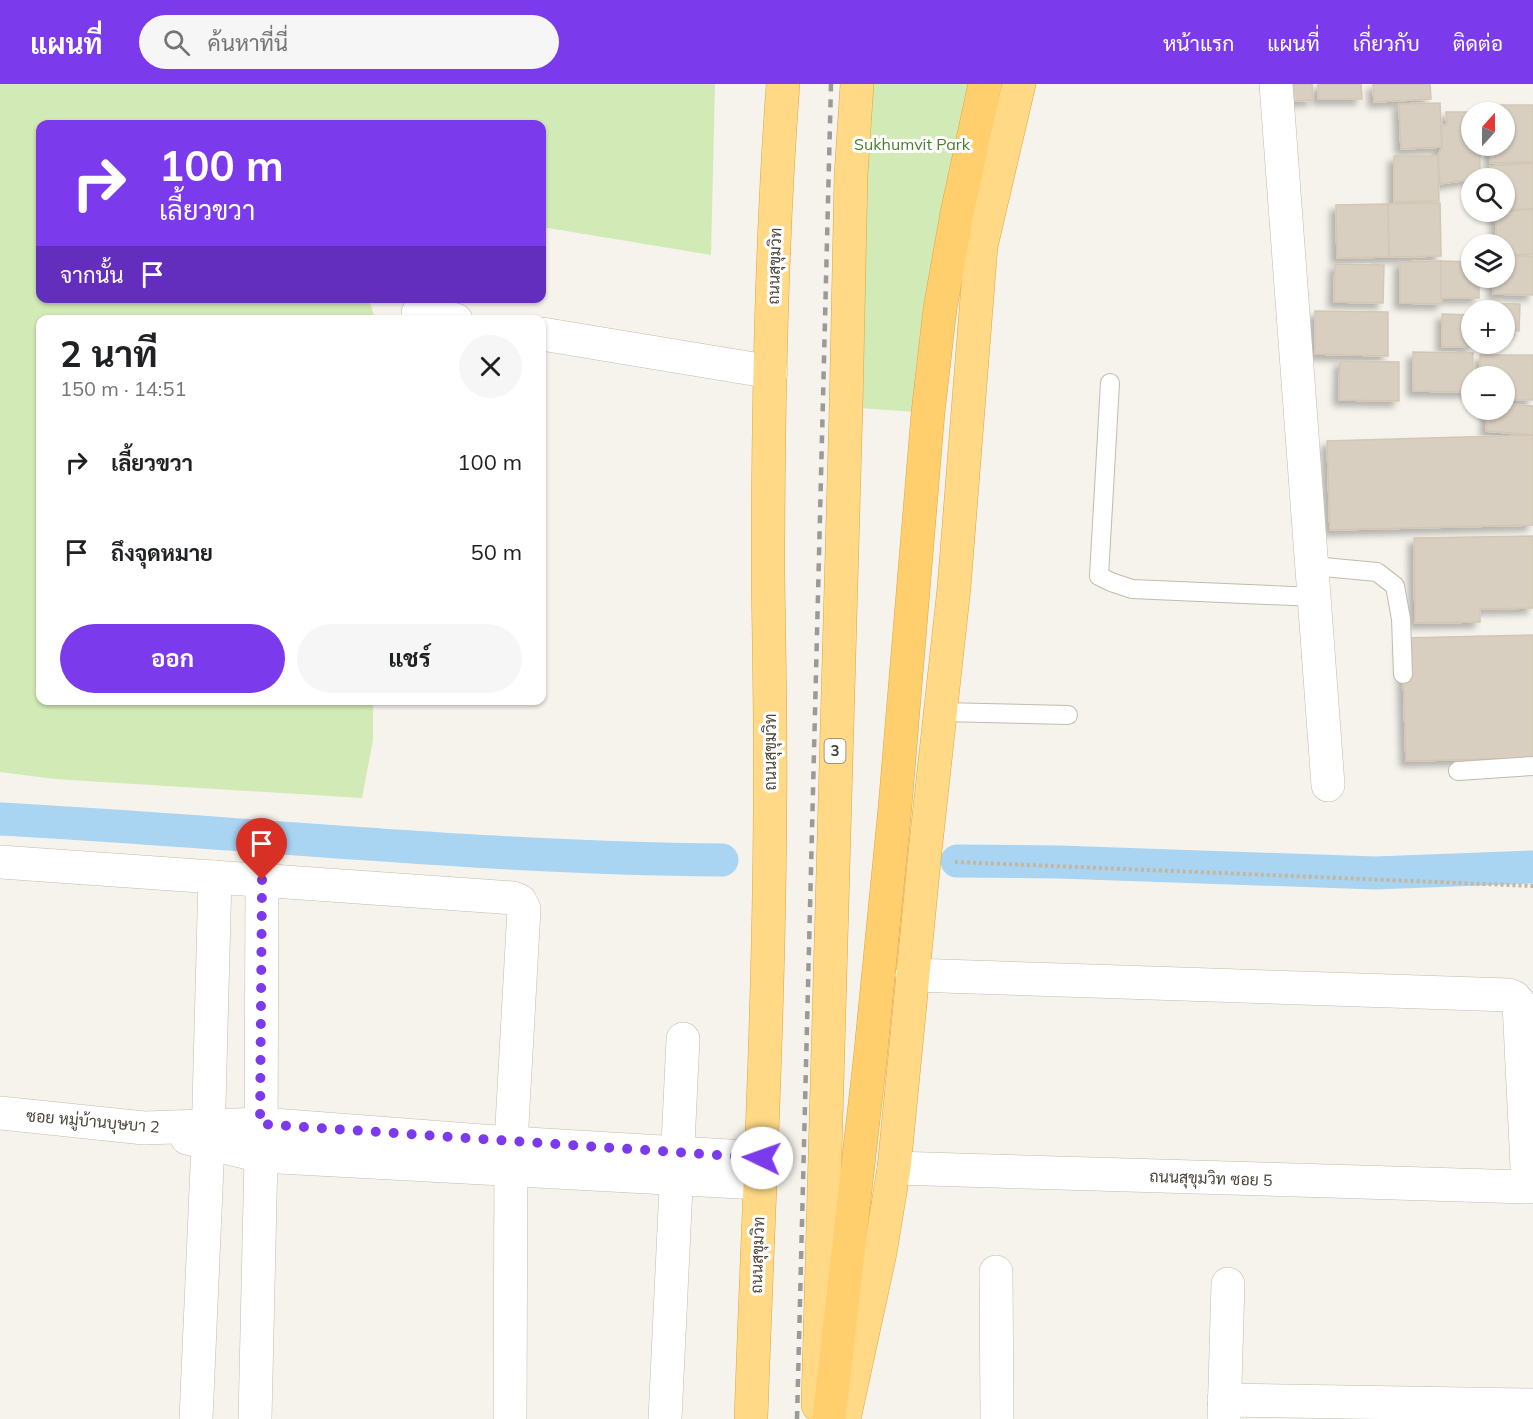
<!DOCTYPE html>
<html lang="th">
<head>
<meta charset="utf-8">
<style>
  :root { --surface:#fff; --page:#f6f6f6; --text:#202124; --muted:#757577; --accent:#7c3aed }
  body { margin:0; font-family:Mulish,Sarabun,sans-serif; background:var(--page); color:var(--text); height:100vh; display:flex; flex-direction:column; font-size:22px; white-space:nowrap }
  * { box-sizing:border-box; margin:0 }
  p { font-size:20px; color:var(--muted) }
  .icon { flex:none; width:33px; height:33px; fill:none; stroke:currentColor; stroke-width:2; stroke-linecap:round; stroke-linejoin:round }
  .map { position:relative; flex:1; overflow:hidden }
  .details { position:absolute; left:36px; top:231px; width:510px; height:390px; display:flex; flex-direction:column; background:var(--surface); border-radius:12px; box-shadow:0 2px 4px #0004 }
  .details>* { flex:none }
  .guide { position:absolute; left:36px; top:36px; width:510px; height:183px; border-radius:12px; box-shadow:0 2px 4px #0004; background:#7c3aed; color:#fff; overflow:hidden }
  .needle { width:39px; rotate:21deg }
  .buttons { position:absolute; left:1461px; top:18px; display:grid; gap:12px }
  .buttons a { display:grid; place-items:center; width:54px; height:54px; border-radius:50%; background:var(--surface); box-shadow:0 2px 4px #0004; font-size:30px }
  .pin { position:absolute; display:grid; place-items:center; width:51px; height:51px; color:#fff; margin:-62px -26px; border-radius:50% 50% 50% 0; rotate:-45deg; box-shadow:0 0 6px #0007 }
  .pin .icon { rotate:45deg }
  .me { position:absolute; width:66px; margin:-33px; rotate:273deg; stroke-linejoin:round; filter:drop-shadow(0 0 4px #0008) }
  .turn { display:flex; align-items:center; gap:21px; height:126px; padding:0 24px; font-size:27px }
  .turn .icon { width:78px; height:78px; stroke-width:2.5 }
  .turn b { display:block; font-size:42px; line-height:51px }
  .then { display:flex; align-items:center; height:57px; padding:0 24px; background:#0003; gap:12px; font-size:22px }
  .round { display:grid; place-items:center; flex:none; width:63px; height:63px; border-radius:32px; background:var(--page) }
  .head { display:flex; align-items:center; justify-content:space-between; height:102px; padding:0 24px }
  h1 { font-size:36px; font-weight:700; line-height:45px }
  .action { display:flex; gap:12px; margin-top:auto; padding:12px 24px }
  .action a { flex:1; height:69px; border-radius:36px; background:var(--accent); color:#fff; font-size:24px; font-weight:700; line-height:69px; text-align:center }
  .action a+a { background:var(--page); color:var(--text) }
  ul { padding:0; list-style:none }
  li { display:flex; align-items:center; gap:18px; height:90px; padding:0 24px }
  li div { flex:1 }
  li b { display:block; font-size:22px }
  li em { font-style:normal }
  header { display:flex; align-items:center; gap:36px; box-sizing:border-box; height:84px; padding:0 30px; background:var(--accent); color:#fff }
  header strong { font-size:28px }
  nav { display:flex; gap:33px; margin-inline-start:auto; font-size:21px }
  .search { width:420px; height:54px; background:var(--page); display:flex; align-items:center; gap:15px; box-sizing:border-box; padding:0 21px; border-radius:33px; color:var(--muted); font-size:22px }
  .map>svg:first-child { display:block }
  .green { fill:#d2eab5 }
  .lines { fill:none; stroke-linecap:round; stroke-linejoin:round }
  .canal { stroke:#a9d4f2; stroke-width:33 }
  .building { fill:#d8cfc1; stroke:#d3c7b4; stroke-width:1.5; filter:url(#shadow) }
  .service-casing { stroke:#c2bbae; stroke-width:20 }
  .minor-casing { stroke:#c2bbae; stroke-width:34 }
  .trunk-casing { stroke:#e0a43c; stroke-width:34 }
  .motorway-casing { stroke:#e0a43c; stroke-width:34 }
  .path { stroke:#c4b79f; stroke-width:4; stroke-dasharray:3 3; stroke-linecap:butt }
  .service { stroke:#fff; stroke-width:18 }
  .minor { stroke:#fff; stroke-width:33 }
  .trunk { stroke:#ffd985; stroke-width:33 }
  .motorway { stroke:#ffcf6e; stroke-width:33 }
  .rail { stroke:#9a9a9a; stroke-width:4.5; stroke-dasharray:8 8; stroke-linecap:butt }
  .route { stroke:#7c3aed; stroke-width:10; stroke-dasharray:0 18 }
  .labels { text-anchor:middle; stroke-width:6; stroke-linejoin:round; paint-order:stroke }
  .shield { fill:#fff; stroke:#817c74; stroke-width:1.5 }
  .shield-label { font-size:15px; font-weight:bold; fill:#4b4439 }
  .park-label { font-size:16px; fill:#4a7f2a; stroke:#fff }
  .street-label { font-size:16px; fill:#4b4439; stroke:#fff }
</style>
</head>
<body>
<header>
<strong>แผนที่</strong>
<div class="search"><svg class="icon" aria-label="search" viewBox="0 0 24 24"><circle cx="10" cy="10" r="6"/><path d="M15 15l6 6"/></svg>ค้นหาที่นี่</div>
<nav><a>หน้าแรก</a><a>แผนที่</a><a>เกี่ยวกับ</a><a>ติดต่อ</a></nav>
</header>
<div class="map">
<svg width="1533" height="1335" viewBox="0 0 1533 1335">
  <defs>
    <filter id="shadow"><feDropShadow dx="-5.5" dy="5.5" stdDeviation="3" flood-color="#0004"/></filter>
  </defs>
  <rect width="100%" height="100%" fill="#f6f3ec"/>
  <g class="green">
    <path d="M0,0H715L711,171L542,143V40H40V214L369,215L375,235L40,236V616L373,617V656L362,714L54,695L0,688Z"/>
    <path d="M857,0H985L928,329L846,323Z"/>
  </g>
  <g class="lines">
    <g class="canal">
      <path d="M0,735C241,748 481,774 722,776"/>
      <path d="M957,777L1059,778L1375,789L1533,783"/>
    </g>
  </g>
  <g class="building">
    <path d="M1290,0H1312L1313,16L1291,17Z"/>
    <path d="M1318,0H1361L1362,15H1318Z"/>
    <path d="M1373,0H1430L1431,15L1374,18Z"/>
    <path d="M1440,19L1442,63L1401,65L1399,20Z"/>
    <path d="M1489,21H1533V78L1490,79V62H1504V28H1489Z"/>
    <path d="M1446,28H1480H1472V62H1480V94L1440,100L1438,72L1442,63L1441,42L1447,40Z"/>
    <path d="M1394,72H1438L1439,117L1394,118Z"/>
    <path d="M1533,79V125L1504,126V94H1490V82Z"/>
    <path d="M1440,119L1441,172L1389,173L1388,120Z"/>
    <path d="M1388,120L1389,173L1337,174L1336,121Z"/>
    <path d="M1533,125V170L1504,171V160H1497L1495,128Z"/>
    <path d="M1504,172H1533V211L1493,210L1494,194H1504Z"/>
    <path d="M1441,177L1442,220L1400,219V178Z"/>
    <path d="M1441,177L1472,178V194H1479V214H1441Z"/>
    <path d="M1335,180L1384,181L1383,219L1334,218Z"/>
    <path d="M1486,219L1520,220L1519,247L1504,246V226H1486Z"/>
    <path d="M1315,227L1388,228V272L1315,270Z"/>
    <path d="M1442,230L1472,231V260H1474L1473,263H1442Z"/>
    <path d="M1413,268L1473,269L1472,308L1413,307Z"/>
    <path d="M1480,271H1533V316H1504V292H1480Z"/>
    <path d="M1340,277L1399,278V317L1339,316Z"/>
    <path d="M1504,320L1533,322V351L1486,347L1487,326H1504Z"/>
    <path d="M1533,351V441L1330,446L1327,357Z"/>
    <path d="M1533,452V524L1480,525V538L1415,539L1414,454Z"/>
    <path d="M1533,551V674L1406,677L1402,554Z"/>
  </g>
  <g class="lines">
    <g class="service-casing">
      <g id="service">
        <path d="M1110,299L1099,492L1111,498L1132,505L1315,513"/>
        <path d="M1313,482L1377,488L1395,502L1401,535L1403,590"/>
        <path d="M941,628L1068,631"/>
        <path d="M1458,687L1533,682"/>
      </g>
    </g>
    <g class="minor-casing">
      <g id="minor">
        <path d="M1276,0L1328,701"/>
        <path d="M418,229L456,236"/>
        <path d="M542,250L771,288"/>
        <path d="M0,778L513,814L520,817L524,825L511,1059L510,1335"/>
        <path d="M0,1029L144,1044L260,1040L511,1059L762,1074"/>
        <path d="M187,1054L261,1072L759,1099"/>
        <path d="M894,1084L1528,1103L1519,919L1514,913L1509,911L912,891"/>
        <path d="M996,1188L997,1335"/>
        <path d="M1224,1316L1533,1321"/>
        <path d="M196,1335L208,1059L215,793"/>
        <path d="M255,1335L261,1072L262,797"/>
        <path d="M665,1335L683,955"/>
        <path d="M1224,1335L1228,1200"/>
      </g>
    </g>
    <g class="trunk-casing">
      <g id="trunk">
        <path d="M818,1321L846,323L851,91L857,0"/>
        <path d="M751,1335C758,1132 769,928 770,725C771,646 769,568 768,490C768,327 771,162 783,0"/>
        <path d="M844,1335L880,1169L894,1084L924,777L954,504L981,162L1019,0"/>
      </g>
    </g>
    <g class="motorway-casing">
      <path id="motorway" d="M829,1335L870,976L895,723L928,329L940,225L957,129L985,0"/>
    </g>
    <path class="path" d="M955,778L1533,802"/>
    <use href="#service" class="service"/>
    <use href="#minor" class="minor"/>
    <use href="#trunk" class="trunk"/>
    <use href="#motorway" class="motorway"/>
    <path class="rail" d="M797,1335L831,0"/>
  </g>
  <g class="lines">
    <path class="route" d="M262,796L260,1040L762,1074"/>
  </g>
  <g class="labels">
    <rect class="shield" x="824.5" y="655" width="21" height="24" rx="4.5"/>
    <g class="shield-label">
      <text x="835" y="672">3</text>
    </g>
    <g class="park-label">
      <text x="912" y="66">Sukhumvit Park</text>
    </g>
    <g class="street-label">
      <text transform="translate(774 182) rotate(-88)" y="6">ถนนสุขุมวิท</text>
      <text transform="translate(770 668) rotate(-90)" y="6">ถนนสุขุมวิท</text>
      <text transform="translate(93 1037) rotate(5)" y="6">ซอย หมู่บ้านบุษบา 2</text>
      <text transform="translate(1211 1094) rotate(2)" y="6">ถนนสุขุมวิท ซอย 5</text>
      <text transform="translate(757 1171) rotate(-88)" y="6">ถนนสุขุมวิท</text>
    </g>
  </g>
</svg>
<div class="buttons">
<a><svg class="needle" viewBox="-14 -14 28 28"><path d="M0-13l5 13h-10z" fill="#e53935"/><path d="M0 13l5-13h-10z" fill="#757577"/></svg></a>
<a><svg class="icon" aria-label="search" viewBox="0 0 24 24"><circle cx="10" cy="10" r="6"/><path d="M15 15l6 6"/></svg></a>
<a><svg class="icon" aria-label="layers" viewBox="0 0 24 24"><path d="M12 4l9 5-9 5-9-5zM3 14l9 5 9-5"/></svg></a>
<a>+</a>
<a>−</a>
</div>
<div class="pin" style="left:262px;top:796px;background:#d93025"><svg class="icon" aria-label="arrive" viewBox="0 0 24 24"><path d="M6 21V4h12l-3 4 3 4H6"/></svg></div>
<svg class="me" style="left:762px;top:1074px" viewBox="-20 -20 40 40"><circle r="19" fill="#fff"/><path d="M0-13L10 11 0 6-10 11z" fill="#7c3aed"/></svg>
<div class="guide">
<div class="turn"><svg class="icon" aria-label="right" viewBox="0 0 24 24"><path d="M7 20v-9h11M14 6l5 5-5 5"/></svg><div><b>100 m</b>เลี้ยวขวา</div></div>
<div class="then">จากนั้น<svg class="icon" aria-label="arrive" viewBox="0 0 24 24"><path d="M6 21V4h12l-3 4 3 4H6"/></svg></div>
</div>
<section class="details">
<div class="head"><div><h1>2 นาที</h1><p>150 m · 14:51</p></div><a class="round"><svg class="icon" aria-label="close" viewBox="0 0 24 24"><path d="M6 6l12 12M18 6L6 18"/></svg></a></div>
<ul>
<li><svg class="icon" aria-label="right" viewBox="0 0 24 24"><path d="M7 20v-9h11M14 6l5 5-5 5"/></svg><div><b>เลี้ยวขวา</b></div><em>100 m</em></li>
<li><svg class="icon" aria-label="arrive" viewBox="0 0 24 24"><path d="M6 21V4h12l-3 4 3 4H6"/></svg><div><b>ถึงจุดหมาย</b></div><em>50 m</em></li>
</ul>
<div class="action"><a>ออก</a><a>แชร์</a></div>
</section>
</div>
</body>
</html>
